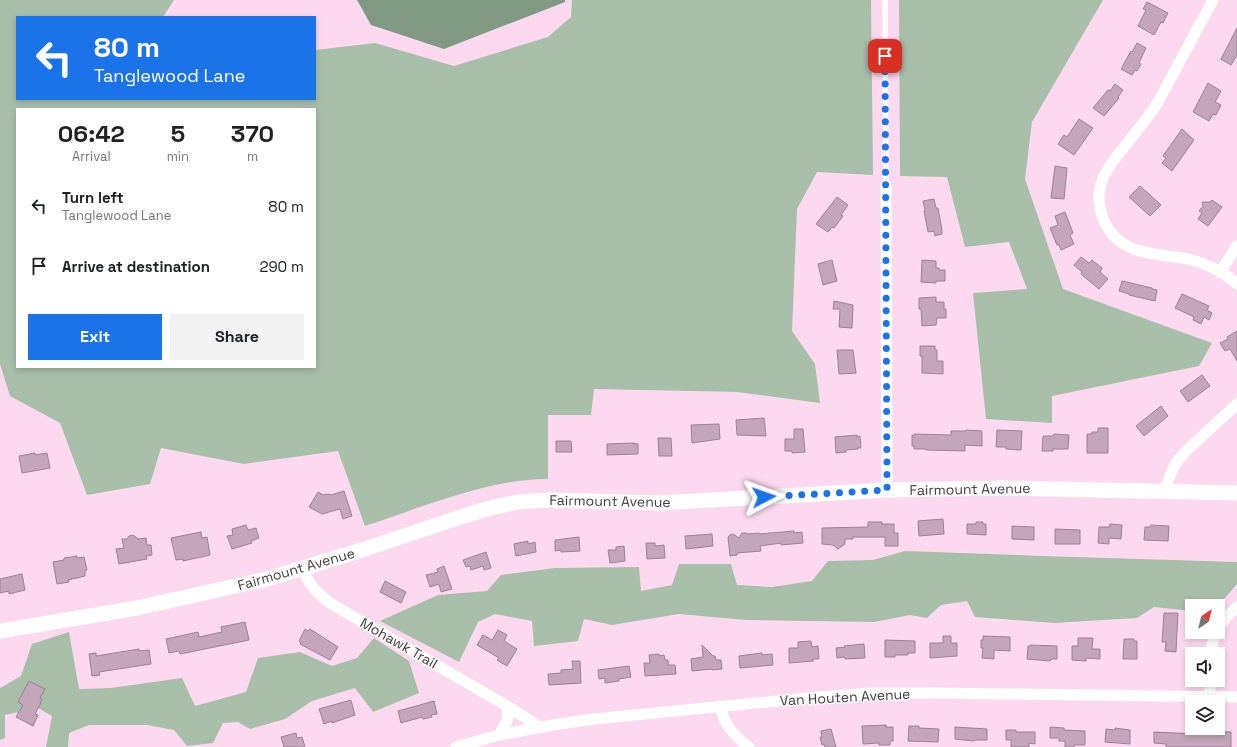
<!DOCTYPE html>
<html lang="en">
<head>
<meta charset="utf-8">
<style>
  :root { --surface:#fff; --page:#f2f2f2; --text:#202124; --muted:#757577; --accent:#1a73e8 }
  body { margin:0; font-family:"Space Grotesk",sans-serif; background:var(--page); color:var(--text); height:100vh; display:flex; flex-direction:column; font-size:15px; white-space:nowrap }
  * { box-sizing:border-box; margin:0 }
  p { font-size:13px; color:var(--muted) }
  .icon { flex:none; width:22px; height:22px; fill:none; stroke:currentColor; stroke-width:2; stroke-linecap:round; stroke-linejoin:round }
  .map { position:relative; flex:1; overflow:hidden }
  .details { position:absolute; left:16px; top:108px; width:300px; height:260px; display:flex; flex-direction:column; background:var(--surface); border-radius:0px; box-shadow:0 2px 6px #0003 }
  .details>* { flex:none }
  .guide { position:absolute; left:16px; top:16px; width:300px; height:84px; border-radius:0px; box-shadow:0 2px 6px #0003; background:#1a73e8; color:#fff; overflow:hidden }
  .needle { width:26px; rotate:35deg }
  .controls { position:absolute; left:1185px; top:599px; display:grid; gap:8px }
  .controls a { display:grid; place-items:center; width:40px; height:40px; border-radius:0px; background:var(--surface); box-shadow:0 2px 6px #0003; font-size:20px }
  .pin { position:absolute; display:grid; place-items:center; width:34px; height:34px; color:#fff; margin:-17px; border-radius:8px; box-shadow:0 2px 6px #0006 }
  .me { position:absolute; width:44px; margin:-22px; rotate:86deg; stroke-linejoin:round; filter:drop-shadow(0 0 3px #0008) }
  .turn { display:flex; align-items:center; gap:14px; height:84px; padding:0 12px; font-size:18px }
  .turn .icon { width:52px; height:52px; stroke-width:2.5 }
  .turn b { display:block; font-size:28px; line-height:34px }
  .eta { display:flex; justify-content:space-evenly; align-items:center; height:68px; text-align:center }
  .eta b { font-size:24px; font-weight:600; line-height:28px }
  .button { display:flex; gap:8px; margin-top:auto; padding:8px 12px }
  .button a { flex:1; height:46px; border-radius:0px; background:var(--accent); color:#fff; font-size:16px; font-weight:600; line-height:46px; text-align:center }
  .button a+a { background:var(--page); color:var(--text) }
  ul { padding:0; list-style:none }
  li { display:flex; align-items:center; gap:12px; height:60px; padding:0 12px }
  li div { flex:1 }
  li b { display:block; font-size:15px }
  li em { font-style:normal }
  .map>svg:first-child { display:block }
  .green { fill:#a7bea9; fill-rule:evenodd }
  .water { fill:#809982 }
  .building { fill:#c4a5b9; stroke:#a07f94 }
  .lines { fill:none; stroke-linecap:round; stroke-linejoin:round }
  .service { stroke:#fff; stroke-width:5.5 }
  .minor { stroke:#fff; stroke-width:11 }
  .secondary { stroke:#fff; stroke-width:15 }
  .route { stroke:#1a73e8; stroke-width:7; stroke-dasharray:0 12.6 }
  .labels { text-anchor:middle; stroke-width:3; stroke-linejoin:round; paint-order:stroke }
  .street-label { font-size:14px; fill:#463841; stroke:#fff }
</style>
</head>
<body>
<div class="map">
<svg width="1237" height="747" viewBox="0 0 1237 747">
  <rect width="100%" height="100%" fill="#fdd9f0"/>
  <g class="green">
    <path d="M0,0H174L163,17H17V99H315V50L375,43L454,66L548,37L571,17L572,0H871L873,175L817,172L797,209L792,331L815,364L820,403L737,392L594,389L591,415H548V479C487,479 423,507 365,526L338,451L244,464L161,448L150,484L87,495L60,423L10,396L0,364ZM17,109H315V367H17Z"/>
    <path d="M899,0H1103L1032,122L1025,179L1063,289L1212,343L1199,366L1052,396V423L986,419L973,293L1027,289L1009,242L965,247L947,177L900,176Z"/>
    <path d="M905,551L1043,556L1237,562V584L1218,606H1192V611L1154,607L1137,618L1054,623L975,617L967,601L941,605L927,618L910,615L874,622L746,620L679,614L612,625L584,619L578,641L534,646L532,621L495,614L478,622L459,662L380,621L438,595L487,591L501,575L555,568L639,567L641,591L672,585L679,564H731L737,585L772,587L812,581L828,561L873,560Z"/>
    <path d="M69,632L79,689L111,688L182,678L195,706L246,692L258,658L300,652L332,666L357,658L374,638L409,661L419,693L373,712L355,688L312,701L285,719L250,729L238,722L223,723L213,743L187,746L174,730L147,725H89L69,733L68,747H46L52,716L38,708L5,715V738L0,740V688L21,676L32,644Z"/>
  </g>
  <path class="water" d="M357,0H565V2L444,49L371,25Z"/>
  <g class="building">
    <path d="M1147,2L1168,13L1163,23L1161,22L1154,35L1138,26L1146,10L1143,9Z"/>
    <path d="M1237,28V55L1231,65L1221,59Z"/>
    <path d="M1137,43L1146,48L1139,63L1141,64L1137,71L1135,70L1132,75L1121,69L1131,51L1132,52Z"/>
    <path d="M1208,83L1221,91L1215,102L1221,105L1216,115L1213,114L1209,121L1193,112Z"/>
    <path d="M1115,84L1123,90L1118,97L1119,98L1104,116L1093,108L1108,90L1110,91Z"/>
    <path d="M1079,119L1093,128L1074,155L1058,144L1064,135L1067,137Z"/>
    <path d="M1182,129L1194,140L1172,171L1162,163L1166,158L1163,156Z"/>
    <path d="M1055,166L1067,168L1064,199L1051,198Z"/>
    <path d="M1140,186L1161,205L1150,216L1129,197Z"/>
    <path d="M837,197L848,205L841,215L843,216L834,228L832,227L828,232L816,224Z"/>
    <path d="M934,199L936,208H938L942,230V234L935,236L934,231L928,232L924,211L925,210L923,201Z"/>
    <path d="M1212,200L1222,207L1208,226L1198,219L1202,213L1199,211L1203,206L1202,202H1210Z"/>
    <path d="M1065,212L1073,233L1070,235L1074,244L1061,250L1059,245H1057L1050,228L1058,225L1055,216Z"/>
    <path d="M1081,257L1089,263L1092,260L1102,268L1100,272L1108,279L1099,289L1081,274L1082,272L1074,265Z"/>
    <path d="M832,260L837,281L823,285L818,264Z"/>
    <path d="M922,260L936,261V268H939V270H945V281H936V283L921,282Z"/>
    <path d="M1122,281L1152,288V289L1157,290L1155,301L1129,295V294L1119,291Z"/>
    <path d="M1182,294L1209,306L1207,310L1212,313L1209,320L1204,317L1201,324L1193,320L1194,317L1175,308Z"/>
    <path d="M936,297V302H944V309H946V318H937L936,325L922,326L921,309H919V298Z"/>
    <path d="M834,301L853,305L852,328L839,327L840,309H833Z"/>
    <path d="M1237,331V361L1230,349L1225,351L1220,343L1228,339L1227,337Z"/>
    <path d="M920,346H935V350H937V361H943V374L922,373V356H920Z"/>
    <path d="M837,350H853L856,373L839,374Z"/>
    <path d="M1202,375L1210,386L1188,402L1180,391Z"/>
    <path d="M1161,406L1168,416L1144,436L1136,426Z"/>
    <path d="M764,418L766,436L737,435L736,420Z"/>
    <path d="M719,424L720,439L692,443L691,425Z"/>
    <path d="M1098,428H1108V453H1087V434H1092V432H1098Z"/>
    <path d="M794,429H803L805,452L792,453V451H785V439H794Z"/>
    <path d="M966,430L982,431V446L965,445V451L926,450V449H914V446H912V435L914,436V434L951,435V431H966Z"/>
    <path d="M997,430L1022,431L1021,450L1006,449V447H996Z"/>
    <path d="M1054,434L1069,435L1068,449H1053V451H1042L1043,436H1053Z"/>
    <path d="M857,435V437L860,436L861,448H857L858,449L846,450V452L836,453L835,437Z"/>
    <path d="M658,438H671L672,456H659Z"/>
    <path d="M556,441H571L572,452H556Z"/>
    <path d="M632,443L638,444V454L607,455V444Z"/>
    <path d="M35,453V455L47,453L50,468L22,473L19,456Z"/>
    <path d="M344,491L352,516L343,519L340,509L322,514L309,507L318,492L323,495L328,494L331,495Z"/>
    <path d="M943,519L944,534L919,536L918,521Z"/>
    <path d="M868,522H882V524H894V533H898V546H885V537H853V539H845V544L838,549L833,545L822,544V528L868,527Z"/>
    <path d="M976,522H983V524H986V535L967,534V524H976Z"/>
    <path d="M1110,524L1122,525L1121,539L1109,538V544L1098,543L1099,527H1109Z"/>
    <path d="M246,525L248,530L256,528L259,538L251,541L252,543L232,549L227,536L233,535L232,529Z"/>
    <path d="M1151,525L1169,526L1168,541L1144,540L1145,527H1150Z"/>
    <path d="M1012,526L1034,527V540L1012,539Z"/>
    <path d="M1055,529L1080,530V544H1055Z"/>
    <path d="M794,531V533L802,532L803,543L781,545V543L760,546L761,551L737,553V555L730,556L728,537L730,535L733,534L739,538L742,533H746L748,534L759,533V534Z"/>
    <path d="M201,532L202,538L207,537L210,555L183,561V559L176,560L171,538Z"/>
    <path d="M712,534L713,546L686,549L685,536Z"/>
    <path d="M133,535L138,539L146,538L147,545H151L152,555L146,556L147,559L119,564L116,549L124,548L122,539H127L129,536Z"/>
    <path d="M579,537L580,551L561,552V550L555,551V540Z"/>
    <path d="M528,541V544L535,542L536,552L516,556L514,544Z"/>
    <path d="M646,543H655V546L664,545L665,558L647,559Z"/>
    <path d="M624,546L625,561L610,563L608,550H616V547Z"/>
    <path d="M486,552L491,568L484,570L483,566L471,570L470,566L466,567L463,560Z"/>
    <path d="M77,556V558L84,557L87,570L85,571V576L68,580L69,582L57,584L53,562L64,560V558Z"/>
    <path d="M444,566L452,589L441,592L439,584L430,587L426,575L438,572L437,569Z"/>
    <path d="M22,574L25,590L9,594V591L0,593V579Z"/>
    <path d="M385,581L406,592L401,603L380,592Z"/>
    <path d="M1164,613H1178L1176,652L1165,651L1166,642H1162Z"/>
    <path d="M245,622L249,640L180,654L179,651L169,653L166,639L198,632L199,637L222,632L221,627Z"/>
    <path d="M305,629L308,631L310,629L338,647L330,660L300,644L301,643L299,641Z"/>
    <path d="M498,630L507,635L504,641L517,649L507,666L497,660L499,658L477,645L483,635L492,640Z"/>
    <path d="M943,636H951V643H957V656L930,658V643H943Z"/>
    <path d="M983,636L1010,637V651L994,650V659L982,658L983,648H981V640H983Z"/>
    <path d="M1078,638H1093L1092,649H1100V659L1086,658V661L1072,660V646H1078Z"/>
    <path d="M1124,639H1134V641H1137V659H1123Z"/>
    <path d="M885,640L915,641V653H908V655H895V657H885Z"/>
    <path d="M811,641L812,647L818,646L819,659H813V661L789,663V648H798V642Z"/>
    <path d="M864,644L865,658L845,659V657L837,658L836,648L845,647L844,646Z"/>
    <path d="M702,645L713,656H715L716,660H721L722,669L712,670V669L692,671L691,659L703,657Z"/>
    <path d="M1030,645L1057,646V659H1052L1050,661L1027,659L1028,646H1030Z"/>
    <path d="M139,649V651L149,650L151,664L99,672L100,675L92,676L89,654L96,653V656Z"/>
    <path d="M762,653V655L772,654L773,665L740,668L739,656Z"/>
    <path d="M659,654V656L664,655L665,660H668V665H675L676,674L645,676L644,663H650L649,655Z"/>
    <path d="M572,661H580L581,683L549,685L548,674L561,673V670L573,669Z"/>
    <path d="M629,666L631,677L619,679V681L605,683V678L599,679L598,670Z"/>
    <path d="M29,681L45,689L40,698L42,699L40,702L41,703L35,714L38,715L33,726L16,717L23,705L18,702Z"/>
    <path d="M351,700L355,715L332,723V721L324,724L319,709Z"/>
    <path d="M434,701L437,714L431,715L432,717L423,719L422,717L401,723L398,711Z"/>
    <path d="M886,725V727H893V741H890V745H879V743L863,744L862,726Z"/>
    <path d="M909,726H919V728L939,729L938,742L908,741Z"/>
    <path d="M955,727L987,729V740H974V741L955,739Z"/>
    <path d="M1050,727L1064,728V730L1085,731V745H1074V747H1065V741H1059V738H1050Z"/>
    <path d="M1115,728L1130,730V744L1105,742L1106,729L1115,730Z"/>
    <path d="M831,729L836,747H825L824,744L822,745L820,737H822L821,731Z"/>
    <path d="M1006,730H1016V732H1035V744L1029,743V747H1011V740H1006Z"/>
    <path d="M1204,731L1231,732V747H1166V744L1154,743V732L1198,734V732H1204Z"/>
    <path d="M296,733L297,738L302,737L305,747H284L281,737Z"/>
  </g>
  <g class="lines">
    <path class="service" d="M885,0L886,186"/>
    <g class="minor">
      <path d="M1213,0L1158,102C1148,118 1136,132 1125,146C1117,156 1109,165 1104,176C1091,204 1105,238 1134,249C1149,255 1166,255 1182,258C1201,261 1223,271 1237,284"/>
      <path d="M886,186L887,490"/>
      <path d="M1220,272L1237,246"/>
      <path d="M1164,491L1175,464L1186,451L1237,404"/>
      <path d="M303,569C308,584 317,593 330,603L507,706L508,719L499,735"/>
      <path d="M1218,629L1227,616L1237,607"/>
      <path d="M1211,654V648L1216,632"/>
      <path d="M1210,697V680"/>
      <path d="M507,706L540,727"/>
      <path d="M720,706C724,725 734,736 749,747"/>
      <path d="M456,747L499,735L553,725L594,719L808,698L869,693H931L1237,697"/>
    </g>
    <path class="secondary" d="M0,631L137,608L271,578L362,550L467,515L490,508L518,502L548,500L660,503L887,490L1004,488L1237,493"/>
  </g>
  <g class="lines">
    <path class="route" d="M764,497L887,490L885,56"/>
  </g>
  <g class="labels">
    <g class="street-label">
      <text transform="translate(970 489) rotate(-1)" y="5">Fairmount Avenue</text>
      <text transform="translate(610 501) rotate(1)" y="5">Fairmount Avenue</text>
      <text transform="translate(296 569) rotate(-16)" y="5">Fairmount Avenue</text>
      <text transform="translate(399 643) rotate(30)" y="5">Mohawk Trail</text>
      <text transform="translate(845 697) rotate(-3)" y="5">Van Houten Avenue</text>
    </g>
  </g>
</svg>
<div class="controls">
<a><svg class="needle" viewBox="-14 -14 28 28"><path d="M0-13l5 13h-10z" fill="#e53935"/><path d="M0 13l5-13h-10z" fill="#757577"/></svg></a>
<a><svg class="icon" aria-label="sound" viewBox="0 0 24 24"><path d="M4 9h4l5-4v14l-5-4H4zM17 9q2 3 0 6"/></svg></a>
<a><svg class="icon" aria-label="layers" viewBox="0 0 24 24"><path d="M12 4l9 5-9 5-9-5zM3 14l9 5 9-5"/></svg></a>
</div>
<div class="pin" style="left:885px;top:56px;background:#d93025"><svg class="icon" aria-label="arrive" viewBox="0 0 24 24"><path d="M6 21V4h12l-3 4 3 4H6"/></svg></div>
<svg class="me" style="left:764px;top:497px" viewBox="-20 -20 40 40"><path d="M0-17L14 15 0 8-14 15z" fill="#1a73e8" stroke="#fff" stroke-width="4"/></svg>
<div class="guide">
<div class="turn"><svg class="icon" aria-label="left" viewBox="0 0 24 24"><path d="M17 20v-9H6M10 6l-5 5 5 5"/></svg><div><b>80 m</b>Tanglewood Lane</div></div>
</div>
<section class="details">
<div class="eta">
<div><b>06:42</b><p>Arrival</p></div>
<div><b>5</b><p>min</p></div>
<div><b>370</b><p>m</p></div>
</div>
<ul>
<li><svg class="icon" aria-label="left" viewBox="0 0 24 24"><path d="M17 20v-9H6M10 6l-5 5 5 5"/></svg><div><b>Turn left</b><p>Tanglewood Lane</p></div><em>80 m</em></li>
<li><svg class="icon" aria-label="arrive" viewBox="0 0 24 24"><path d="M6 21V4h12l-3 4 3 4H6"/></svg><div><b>Arrive at destination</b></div><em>290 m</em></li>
</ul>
<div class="button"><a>Exit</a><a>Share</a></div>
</section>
</div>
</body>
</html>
